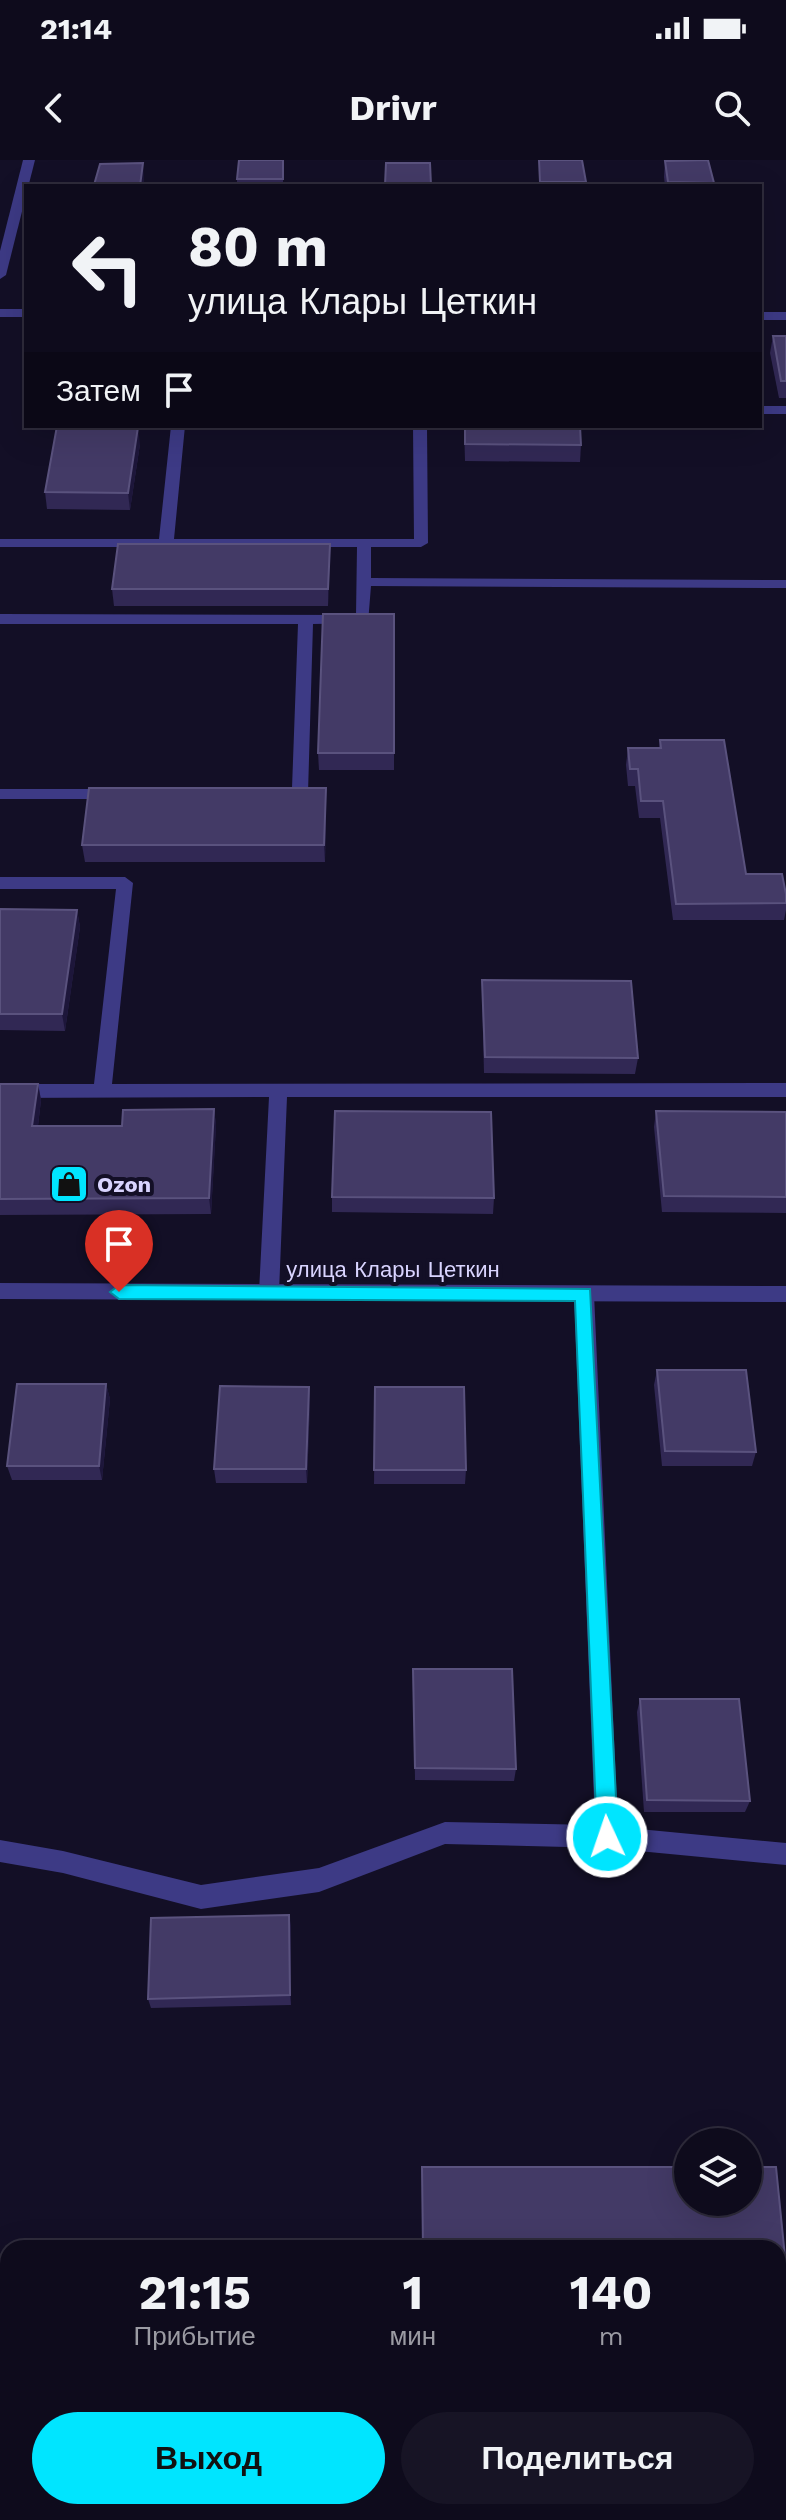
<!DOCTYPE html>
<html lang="ru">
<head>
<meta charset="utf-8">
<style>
  :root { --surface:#0e0b1c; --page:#171425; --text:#f1f3f6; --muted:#9b9ba3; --line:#2e2b3b; --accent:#00e5ff }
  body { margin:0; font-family:"Work Sans",sans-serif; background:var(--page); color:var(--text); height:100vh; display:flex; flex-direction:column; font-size:30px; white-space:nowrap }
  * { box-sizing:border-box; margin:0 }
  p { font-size:26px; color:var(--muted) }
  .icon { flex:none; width:44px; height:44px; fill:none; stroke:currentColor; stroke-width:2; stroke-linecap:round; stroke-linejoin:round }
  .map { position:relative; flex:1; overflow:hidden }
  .sheet { position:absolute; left:0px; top:2080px; width:786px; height:280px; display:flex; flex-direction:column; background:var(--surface); border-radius:24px 24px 0 0; box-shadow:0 8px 32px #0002,0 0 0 2px var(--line) }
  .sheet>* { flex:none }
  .banner { position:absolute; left:24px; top:24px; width:738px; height:244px; border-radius:0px; box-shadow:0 8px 32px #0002,0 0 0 2px var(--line); background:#0e0b1c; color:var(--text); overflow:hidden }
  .tools { position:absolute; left:674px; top:1968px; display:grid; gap:16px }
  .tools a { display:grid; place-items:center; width:88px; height:88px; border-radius:50%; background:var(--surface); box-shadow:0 8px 32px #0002,0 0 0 2px var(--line); font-size:40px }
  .pin { position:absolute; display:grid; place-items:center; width:68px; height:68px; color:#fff; margin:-82px -34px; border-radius:50% 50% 50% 0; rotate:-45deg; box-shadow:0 0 8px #0007 }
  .pin .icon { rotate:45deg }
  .me { position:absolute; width:88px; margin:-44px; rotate:357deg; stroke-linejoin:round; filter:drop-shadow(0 0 6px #0008) }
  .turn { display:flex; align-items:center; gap:28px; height:168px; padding:0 32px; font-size:36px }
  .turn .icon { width:104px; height:104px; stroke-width:2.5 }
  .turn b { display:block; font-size:56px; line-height:68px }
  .then { display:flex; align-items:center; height:76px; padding:0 32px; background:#0003; gap:16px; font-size:30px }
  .eta { display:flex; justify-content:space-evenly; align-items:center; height:136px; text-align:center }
  .eta b { font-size:48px; font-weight:700; line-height:56px }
  .primary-button { display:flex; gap:16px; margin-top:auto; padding:16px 32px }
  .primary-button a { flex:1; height:92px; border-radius:48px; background:var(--accent); color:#111; font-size:32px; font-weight:700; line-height:92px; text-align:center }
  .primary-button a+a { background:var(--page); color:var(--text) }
  .status { display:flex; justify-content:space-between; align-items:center; height:56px; padding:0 40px; background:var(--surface); direction:ltr }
  .status svg { height:22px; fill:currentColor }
  header { display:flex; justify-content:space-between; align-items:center; height:104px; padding:0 32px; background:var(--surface); font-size:36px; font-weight:700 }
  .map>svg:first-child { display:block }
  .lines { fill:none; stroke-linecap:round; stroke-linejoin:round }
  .lane { fill:#3d3a85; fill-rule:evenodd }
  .street { fill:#3d3a85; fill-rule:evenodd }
  .wall { fill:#312854 }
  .shaded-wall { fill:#1d163a }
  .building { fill:#433a66; stroke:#5a527e; stroke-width:2 }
  .route { fill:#00e5ff; stroke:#0095a6; stroke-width:2 }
  .labels { text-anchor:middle; stroke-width:8; stroke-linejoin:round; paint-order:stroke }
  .poi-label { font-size:22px; font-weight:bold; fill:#d9d4ff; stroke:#130f26; text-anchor:start }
  .street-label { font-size:22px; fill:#d9d4ff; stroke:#130f26 }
</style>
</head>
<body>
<div class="status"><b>21:14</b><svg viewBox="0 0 49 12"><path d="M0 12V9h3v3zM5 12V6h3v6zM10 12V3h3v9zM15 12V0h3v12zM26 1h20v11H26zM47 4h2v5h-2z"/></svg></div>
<header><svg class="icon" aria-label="back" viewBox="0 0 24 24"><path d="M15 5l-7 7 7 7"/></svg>Drivr<svg class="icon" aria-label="search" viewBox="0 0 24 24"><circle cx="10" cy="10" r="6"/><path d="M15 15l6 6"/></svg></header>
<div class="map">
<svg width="786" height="2360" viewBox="0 0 786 2360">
  <rect width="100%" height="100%" fill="#130f26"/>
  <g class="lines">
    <g class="lane">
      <rect x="760" y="246" width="26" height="8"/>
      <path d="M171,266H185L174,379H414L413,266H427L428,383L421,387H371V418L786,420V428L371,426L368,463L313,464L308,633C302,641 284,639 274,637V629L292,628L298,464H0V454L356,455L357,387H0V379H159Z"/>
      <path d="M0,629H116L124,634L116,639H0Z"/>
      <path d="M0,717H125L133,723L112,924L786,923V937H287L279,1132L276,1138H262L259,1132L269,937L0,938V924H94L116,729H0Z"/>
      <path d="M584,1126L591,1128L594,1134L618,1667L786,1683V1705L607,1688L445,1684L319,1732L201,1749L63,1713L0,1702V1680L63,1691L201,1725L319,1708L445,1662L595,1665L574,1134L577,1128Z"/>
    </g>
    <g class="street">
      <path d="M23,0H35L6,115L0,119V91Z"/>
      <rect x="0" y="149" width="26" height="8"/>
      <rect x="760" y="152" width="26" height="8"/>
      <path d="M0,1123L786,1126V1142L0,1139Z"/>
    </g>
  </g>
  <g class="wall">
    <path d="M283,0V26H237V19Z"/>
    <path d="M539,0L586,22V26H539Z"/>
    <path d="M665,1L714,23L713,26H665L664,17Z"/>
    <path d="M386,3H430L431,26H385Z"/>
    <path d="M773,176H786V238H779L770,193Z"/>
    <path d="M464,266H580L581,285L580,302L465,301Z"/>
    <path d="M140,284L130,350L47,349L45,332Z"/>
    <path d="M330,384L328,446H114L112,429Z"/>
    <path d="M394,454V610H319L318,593Z"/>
    <path d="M660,580L746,714L786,734V750L784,760H673L660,658H639L635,626H628L626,605L628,588H659Z"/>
    <path d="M326,645L325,702H85L82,685Z"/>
    <path d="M0,749L77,750L80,767L65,871L0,870Z"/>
    <path d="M482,820L638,898L635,914L484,913L482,836Z"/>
    <path d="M0,924H38L41,940L38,966H122L214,949L216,965L211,1054L0,1055Z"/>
    <path d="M656,951L786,952V1053L662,1052L654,967Z"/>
    <path d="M332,1037L494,1038L493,1054L332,1052Z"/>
    <path d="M657,1210L756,1292L752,1306H662L654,1225Z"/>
    <path d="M106,1224L110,1239L102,1320H12L7,1306Z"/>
    <path d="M309,1227L310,1241L307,1323H216L214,1309Z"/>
    <path d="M375,1227L466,1310L465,1324H374Z"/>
    <path d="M413,1509L516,1609L514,1621L415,1620Z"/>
    <path d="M640,1539L750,1641L745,1652H644L637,1552Z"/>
    <path d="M291,1765V1845L151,1848L148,1839Z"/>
    <path d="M778,2088L786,2107V2146L784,2148H778Z"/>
  </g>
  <g class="shaded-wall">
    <path d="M143,3L144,19V26H140Z"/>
    <path d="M138,267L140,284L130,350L128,333Z"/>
    <path d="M330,384V401L328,446V429Z"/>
    <path d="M326,628V645L325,702L324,685Z"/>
    <path d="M77,750L80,767L65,871L62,854Z"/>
    <path d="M38,924L41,940L36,982L32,966Z"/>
    <path d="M214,949L216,965L211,1054L209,1038Z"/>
    <path d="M106,1224L110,1239L102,1320L99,1306Z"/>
    <path d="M309,1227L310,1241L307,1323L306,1309Z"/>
    <path d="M289,1755L291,1765V1845L290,1835Z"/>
  </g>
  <g class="building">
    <path d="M239,0H283V19H237Z"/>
    <path d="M539,0H582L586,22H540Z"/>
    <path d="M708,0L714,23L668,22L665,1Z"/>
    <path d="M143,3L140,26L94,25L100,4Z"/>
    <path d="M386,3H430L431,25H385Z"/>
    <path d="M773,176H786V221H781Z"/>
    <path d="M57,266L138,267L128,333L45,332Z"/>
    <path d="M465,266H580L581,285L465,284Z"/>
    <path d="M118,384H330L328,429H112Z"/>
    <path d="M323,454H394V593H318Z"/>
    <path d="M660,580H724L746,714H782L786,734V743L676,744L663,641H641L638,609H630L628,588H661Z"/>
    <path d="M89,628H326L324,685H82Z"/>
    <path d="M0,749L77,750L62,854H0Z"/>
    <path d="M482,820L631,821L638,898L485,897Z"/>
    <path d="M0,924H38L32,966H122L123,950L214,949L209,1038L0,1039Z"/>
    <path d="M335,951L491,952L494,1038L332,1037Z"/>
    <path d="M656,951L786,952V1037L664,1036Z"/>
    <path d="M657,1210H746L756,1292L665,1291Z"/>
    <path d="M17,1224H106L99,1306H7Z"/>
    <path d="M220,1226L309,1227L306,1309H214Z"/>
    <path d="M375,1227H464L466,1310H374Z"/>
    <path d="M413,1509H512L516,1609L415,1608Z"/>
    <path d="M640,1539H739L750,1641L647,1640Z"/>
    <path d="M289,1755L290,1835L148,1839L151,1758Z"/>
    <path d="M422,2007H688V2042H748V2007H776L786,2107V2142H778V2088H423Z"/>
    <path d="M0,2267H8V2352H331V2360H0Z"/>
  </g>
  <path class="route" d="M119,1125L590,1129L618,1677L615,1684L607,1687L600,1684L597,1677L575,1141L119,1139L110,1132Z"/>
  <defs>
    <g id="shop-square" transform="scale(2)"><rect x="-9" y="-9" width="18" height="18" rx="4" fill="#00e5ff" stroke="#130f26"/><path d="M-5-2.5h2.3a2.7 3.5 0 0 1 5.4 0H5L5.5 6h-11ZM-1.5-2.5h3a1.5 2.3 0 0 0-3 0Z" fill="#111"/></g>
  </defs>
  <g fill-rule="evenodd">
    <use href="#shop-square" x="69" y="1024"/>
  </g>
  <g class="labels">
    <g class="poi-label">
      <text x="97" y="1032">Ozon</text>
    </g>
    <g class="street-label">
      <text x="393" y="1117">улица Клары Цеткин</text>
    </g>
  </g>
</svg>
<div class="tools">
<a><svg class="icon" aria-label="layers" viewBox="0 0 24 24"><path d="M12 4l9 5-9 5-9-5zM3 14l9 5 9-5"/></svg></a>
</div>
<div class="pin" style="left:119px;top:1132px;background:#d93025"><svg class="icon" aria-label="arrive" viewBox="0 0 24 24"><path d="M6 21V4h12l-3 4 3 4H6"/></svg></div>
<svg class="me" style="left:607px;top:1677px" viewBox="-20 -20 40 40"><circle r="17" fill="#00e5ff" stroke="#fff" stroke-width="3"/><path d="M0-11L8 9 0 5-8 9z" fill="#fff"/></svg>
<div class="banner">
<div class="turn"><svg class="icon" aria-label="left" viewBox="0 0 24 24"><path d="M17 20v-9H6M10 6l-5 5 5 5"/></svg><div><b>80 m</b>улица Клары Цеткин</div></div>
<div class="then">Затем<svg class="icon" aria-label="arrive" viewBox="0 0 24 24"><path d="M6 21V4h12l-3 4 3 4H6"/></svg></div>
</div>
<section class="sheet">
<div class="eta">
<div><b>21:15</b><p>Прибытие</p></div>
<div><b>1</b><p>мин</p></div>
<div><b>140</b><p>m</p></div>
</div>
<div class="primary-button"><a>Выход</a><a>Поделиться</a></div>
</section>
</div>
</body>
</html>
